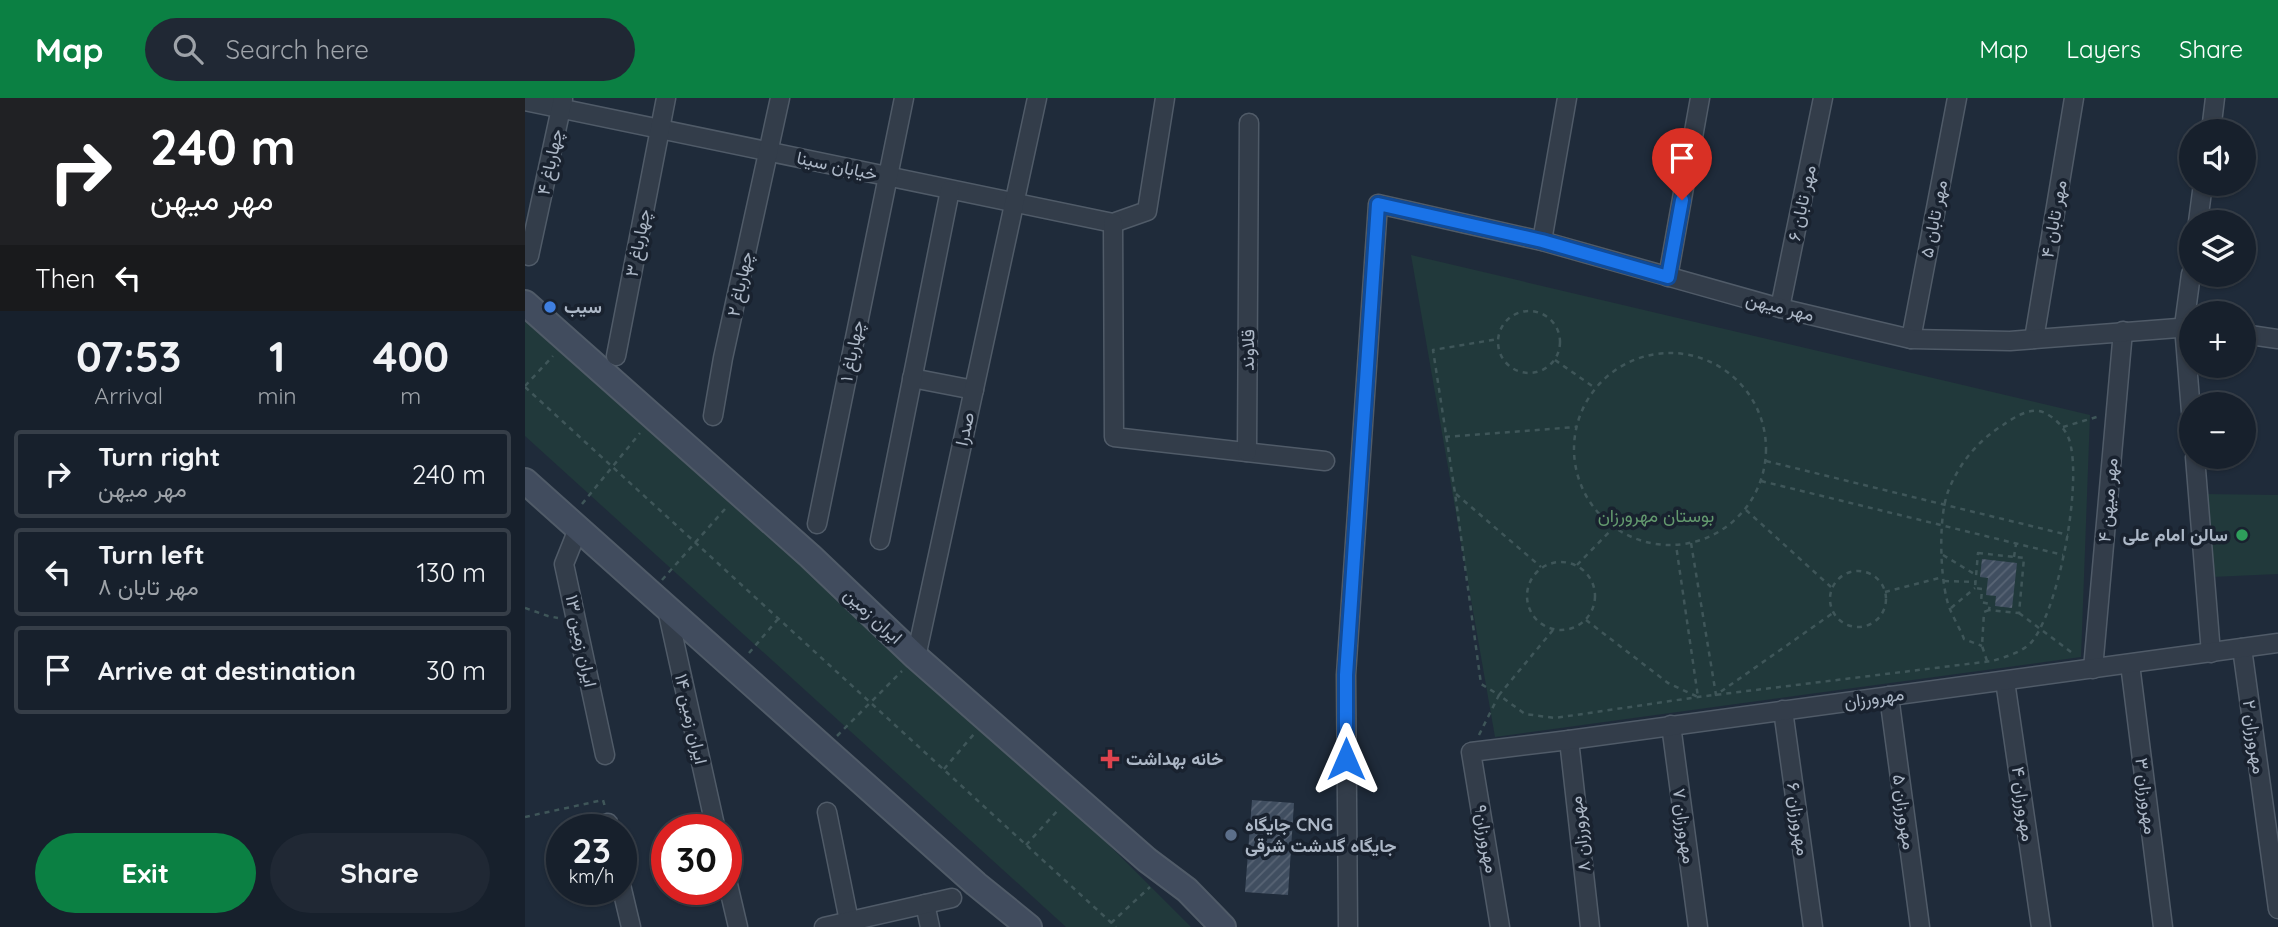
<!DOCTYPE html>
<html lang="en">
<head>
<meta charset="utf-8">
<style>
  :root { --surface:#17202c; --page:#202834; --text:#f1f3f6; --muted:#9ea3a9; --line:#363e48; --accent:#0b8043 }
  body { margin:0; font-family:Quicksand,Vazirmatn,sans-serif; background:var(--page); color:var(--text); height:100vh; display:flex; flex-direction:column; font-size:26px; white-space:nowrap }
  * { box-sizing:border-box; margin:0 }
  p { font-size:23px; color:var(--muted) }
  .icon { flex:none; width:38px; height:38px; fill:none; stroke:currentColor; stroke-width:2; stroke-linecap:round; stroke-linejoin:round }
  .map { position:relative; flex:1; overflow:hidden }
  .sheet { display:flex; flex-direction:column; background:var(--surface); width:525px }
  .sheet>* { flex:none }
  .hud { background:#202124; color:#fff; overflow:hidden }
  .controls { position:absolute; left:1654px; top:21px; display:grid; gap:14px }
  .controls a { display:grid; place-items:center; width:77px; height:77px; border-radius:50%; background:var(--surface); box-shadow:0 2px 5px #0004,0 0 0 2px var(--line); font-size:35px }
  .speed { position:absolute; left:21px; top:716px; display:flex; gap:14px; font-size:35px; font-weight:700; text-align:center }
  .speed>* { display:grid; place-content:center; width:91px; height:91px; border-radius:50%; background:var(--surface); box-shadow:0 2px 5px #0004,0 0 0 2px var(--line); line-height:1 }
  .speed small { font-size:18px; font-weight:400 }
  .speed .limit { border:10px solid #d22; background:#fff; color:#111 }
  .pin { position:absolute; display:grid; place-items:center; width:60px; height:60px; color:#fff; margin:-72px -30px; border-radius:50% 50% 50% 0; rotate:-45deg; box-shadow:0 0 7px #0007 }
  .pin .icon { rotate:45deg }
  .me { position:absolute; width:77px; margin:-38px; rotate:0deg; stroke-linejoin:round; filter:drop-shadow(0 0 5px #0008) }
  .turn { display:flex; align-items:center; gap:24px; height:147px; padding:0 35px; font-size:32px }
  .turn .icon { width:91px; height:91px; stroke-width:2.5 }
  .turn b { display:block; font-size:49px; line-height:60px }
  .then { display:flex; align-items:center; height:66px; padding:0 35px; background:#0003; gap:14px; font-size:26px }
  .eta { display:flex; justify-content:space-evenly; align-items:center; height:119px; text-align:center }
  .eta b { font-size:42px; font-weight:700; line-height:49px }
  .primary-button { display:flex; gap:14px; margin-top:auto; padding:14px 35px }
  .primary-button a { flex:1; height:80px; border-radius:42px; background:var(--accent); color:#fff; font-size:28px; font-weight:700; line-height:80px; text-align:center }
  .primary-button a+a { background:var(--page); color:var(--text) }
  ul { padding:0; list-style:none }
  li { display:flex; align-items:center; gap:21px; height:88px; margin:0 14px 10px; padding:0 21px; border:4px solid var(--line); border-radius:7px }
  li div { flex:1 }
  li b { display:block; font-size:26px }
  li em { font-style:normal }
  header { display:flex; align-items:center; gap:42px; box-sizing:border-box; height:98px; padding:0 35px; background:var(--accent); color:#fff }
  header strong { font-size:33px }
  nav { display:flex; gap:38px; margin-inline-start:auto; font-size:24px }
  .search { width:490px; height:63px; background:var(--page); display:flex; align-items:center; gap:18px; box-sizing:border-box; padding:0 24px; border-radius:38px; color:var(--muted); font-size:26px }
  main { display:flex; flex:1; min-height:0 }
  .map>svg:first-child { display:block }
  .park { fill:#21393b }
  .building { fill:url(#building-hatch) }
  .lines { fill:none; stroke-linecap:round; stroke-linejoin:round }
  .minor-casing { stroke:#505b68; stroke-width:21 }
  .secondary-casing { stroke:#505b68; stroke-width:28 }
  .path { stroke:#3f5659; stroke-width:2.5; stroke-dasharray:5 5; stroke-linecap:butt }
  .minor { stroke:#333d4a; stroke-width:18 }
  .secondary { stroke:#414c5e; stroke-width:24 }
  .route-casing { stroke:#114b97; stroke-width:18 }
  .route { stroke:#1a73e8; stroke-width:12 }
  .shop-dot { fill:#3f7fe0; stroke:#19222f; stroke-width:2.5 }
  .leisure-dot { fill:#2e9e5b; stroke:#19222f; stroke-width:2.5 }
  .health-dot { fill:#e0444e; stroke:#19222f; stroke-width:2.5 }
  .service-dot { fill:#5c6f8a; stroke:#19222f; stroke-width:2.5 }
  .labels { text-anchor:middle; stroke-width:7; stroke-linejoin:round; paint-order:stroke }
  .street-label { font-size:18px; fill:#adb8c7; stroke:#19222f }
  .poi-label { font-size:18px; font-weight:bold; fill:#adb8c7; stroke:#19222f; text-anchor:start }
  .park-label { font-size:18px; fill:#63996e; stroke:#19222f }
</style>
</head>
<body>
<header>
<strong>Map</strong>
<div class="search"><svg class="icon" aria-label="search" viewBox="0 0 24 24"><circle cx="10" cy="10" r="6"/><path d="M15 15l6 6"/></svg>Search here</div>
<nav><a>Map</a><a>Layers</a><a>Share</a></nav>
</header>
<main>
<section class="sheet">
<div class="hud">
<div class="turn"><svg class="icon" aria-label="right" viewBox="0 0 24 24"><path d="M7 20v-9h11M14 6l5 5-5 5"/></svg><div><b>240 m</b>مهر میهن</div></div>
<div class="then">Then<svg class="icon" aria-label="left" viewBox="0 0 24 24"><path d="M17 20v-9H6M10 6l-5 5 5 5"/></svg></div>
</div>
<div class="eta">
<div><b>07:53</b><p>Arrival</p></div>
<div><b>1</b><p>min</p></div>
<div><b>400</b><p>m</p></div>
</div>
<ul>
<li><svg class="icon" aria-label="right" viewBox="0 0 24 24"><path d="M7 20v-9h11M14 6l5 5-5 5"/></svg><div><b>Turn right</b><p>مهر میهن</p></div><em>240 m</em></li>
<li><svg class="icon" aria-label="left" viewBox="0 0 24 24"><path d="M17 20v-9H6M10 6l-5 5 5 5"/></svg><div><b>Turn left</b><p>مهر تابان ۸</p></div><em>130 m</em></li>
<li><svg class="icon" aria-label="arrive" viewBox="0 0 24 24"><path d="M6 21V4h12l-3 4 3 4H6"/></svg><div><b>Arrive at destination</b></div><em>30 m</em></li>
</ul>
<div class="primary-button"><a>Exit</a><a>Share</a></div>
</section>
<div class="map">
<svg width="1753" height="829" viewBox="0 0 1753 829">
  <defs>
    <pattern id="building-hatch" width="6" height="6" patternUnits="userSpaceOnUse" patternTransform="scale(1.75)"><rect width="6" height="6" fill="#404e60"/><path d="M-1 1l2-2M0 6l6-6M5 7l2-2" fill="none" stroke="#596575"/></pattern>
  </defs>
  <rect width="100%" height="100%" fill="#1f2b3a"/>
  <g class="park">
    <path d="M886,157L1565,317L1556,559L970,639Z"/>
    <path d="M0,211L570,733L666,829H541L0,338Z"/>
    <path d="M1677,396L1753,397V476L1687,479Z"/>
  </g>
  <g class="building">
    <path d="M1457,461L1492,465L1487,510L1470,508L1471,498L1461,497L1463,480L1455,479Z"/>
    <path d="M727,702L769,705L763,797L720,794Z"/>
  </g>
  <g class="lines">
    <g class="minor-casing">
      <g id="minor">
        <path d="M0,3L588,125L622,113L640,0"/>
        <path d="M1686,33L1690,0"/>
        <path d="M1673,124L1678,86"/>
        <path d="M588,125L589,339L800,363"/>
        <path d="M1017,143L1042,0"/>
        <path d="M4,158L38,1"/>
        <path d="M1666,176L1659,228L1666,314"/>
        <path d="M1143,179L1175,0"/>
        <path d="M1255,210L1298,0"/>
        <path d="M1718,236L1753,241"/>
        <path d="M1386,241L1432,0"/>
        <path d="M1509,241L1549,0"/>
        <path d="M91,258L141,0"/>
        <path d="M387,280L449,292"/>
        <path d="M188,318L198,260L255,0"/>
        <path d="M722,354L724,25"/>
        <path d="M1670,359L1686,555"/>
        <path d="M292,426L379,0"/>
        <path d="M53,431L39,466L80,657"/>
        <path d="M355,442L425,92"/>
        <path d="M142,511L191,732"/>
        <path d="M1717,550L1753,811"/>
        <path d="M391,559L512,0"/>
        <path d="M1605,566L1638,829"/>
        <path d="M1568,571L1598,233"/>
        <path d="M1480,583L1516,829"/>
        <path d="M1364,598L1395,829"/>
        <path d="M1258,612L1288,829"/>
        <path d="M1146,627L1173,829"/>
        <path d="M1044,642L1065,829"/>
        <path d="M302,714L324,823"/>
        <path d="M83,725L84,732"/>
        <path d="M201,778L213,829"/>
        <path d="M96,787L106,829"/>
        <path d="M400,806L405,829"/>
        <path d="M299,829L427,800"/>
        <path d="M823,829L821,577L853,106L1017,143L1255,210L1386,241L1485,243L1666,229"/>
        <path d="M975,829L946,654L1044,642L1753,545"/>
      </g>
    </g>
    <g class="secondary-casing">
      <g id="secondary">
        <path d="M0,205L285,458L391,559L622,762L662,792L698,829"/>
        <path d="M0,383L451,786L504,829"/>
      </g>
    </g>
    <g class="path">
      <circle cx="1004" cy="244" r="31"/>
      <circle cx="1145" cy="351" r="96"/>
      <path d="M1030,262L1070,290"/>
      <path d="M0,288L28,258"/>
      <path d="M0,289L591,829"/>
      <path d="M1538,329L1575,318"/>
      <path d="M920,339L1051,329"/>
      <path d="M1241,363L1543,437"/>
      <path d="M1236,383L1538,457"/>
      <path d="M931,396L1016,469"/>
      <path d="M57,406L115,335"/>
      <path d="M1221,412L1306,489"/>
      <path d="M1166,445L1191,597L1308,515"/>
      <path d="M1453,455L1499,460L1494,515L1464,512L1465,506L1456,504L1457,491L1450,490Z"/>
      <path d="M1418,457L1451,477"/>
      <path d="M1489,459L1491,446"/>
      <circle cx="1036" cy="498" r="34"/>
      <path d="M1052,467L1089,429"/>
      <circle cx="1333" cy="501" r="28"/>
      <path d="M137,482L200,411"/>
      <path d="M1419,483L1451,484"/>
      <path d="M1360,494L1418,479"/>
      <path d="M0,510L23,518L33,520"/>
      <path d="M1426,510L1450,490"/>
      <path d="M1494,515L1550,557"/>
      <path d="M1061,522L1143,585L1173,599L1151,447"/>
      <path d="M1028,532L974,597L1000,616L1030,620L1173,599L1467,563C1481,559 1501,553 1509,541C1535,503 1555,394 1546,349C1544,335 1534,323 1522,316C1507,307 1490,319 1478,327C1454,342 1435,364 1424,391C1413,417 1415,475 1422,502C1425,515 1434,528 1439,541L1457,548"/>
      <path d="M224,555L253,521"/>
      <path d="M1462,563L1457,548L1459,514L1464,512"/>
      <path d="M954,637L974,597L956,586L930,395L908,252L973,241"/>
      <path d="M312,638L377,573"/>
      <path d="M419,671L449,636"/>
      <path d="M0,719L78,702L80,709"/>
      <path d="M501,747L534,711"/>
      <path d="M586,825L625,789"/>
    </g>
    <use href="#minor" class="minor"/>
    <use href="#secondary" class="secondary"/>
  </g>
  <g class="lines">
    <g class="route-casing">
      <path id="route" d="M821,661V577L853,106L1017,143L1143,179L1157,102"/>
    </g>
    <use href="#route" class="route"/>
  </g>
  <circle class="shop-dot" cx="25" cy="209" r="7"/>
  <circle class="leisure-dot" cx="1717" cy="437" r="7"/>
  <path class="health-dot" d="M581.5 650.5h7v7h7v7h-7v7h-7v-7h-7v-7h7z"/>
  <circle class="service-dot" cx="706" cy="737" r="7"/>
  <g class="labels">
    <g class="street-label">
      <text transform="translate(25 64) rotate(-78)" y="6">چهارباغ ۴</text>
      <text transform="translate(312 68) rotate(12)" y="6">خیابان سینا</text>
      <text transform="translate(1277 105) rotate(-78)" y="6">مهر تابان ۶</text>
      <text transform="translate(1409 121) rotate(-79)" y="6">مهر تابان ۵</text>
      <text transform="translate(1529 121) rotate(-80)" y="6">مهر تابان ۴</text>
      <text transform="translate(113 145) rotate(-79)" y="6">چهارباغ ۳</text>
      <text transform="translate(215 186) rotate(-78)" y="6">چهارباغ ۲</text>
      <text transform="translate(1255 209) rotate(14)" y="6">مهر میهن</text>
      <text transform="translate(723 252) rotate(-89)" y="6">قلاوند</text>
      <text transform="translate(327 253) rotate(-79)" y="6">چهارباغ ۱</text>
      <text transform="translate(440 331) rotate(-78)" y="6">صدرا</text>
      <text transform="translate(1583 402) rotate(-85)" y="6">مهر میهن ۴</text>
      <text transform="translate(348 518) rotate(43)" y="6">ایران زمین</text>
      <text transform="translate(56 543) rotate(78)" y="6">ایران زمین ۱۳</text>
      <text transform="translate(1349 600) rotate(-8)" y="6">مهرورزان</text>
      <text transform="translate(166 621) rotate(77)" y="6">ایران زمین ۱۴</text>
      <text transform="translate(1729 639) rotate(82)" y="6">مهرورزان ۲</text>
      <text transform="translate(1621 698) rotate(83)" y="6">مهرورزان ۳</text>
      <text transform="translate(1498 706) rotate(82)" y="6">مهرورزان ۴</text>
      <text transform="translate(1379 714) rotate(82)" y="6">مهرورزان ۵</text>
      <text transform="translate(1273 721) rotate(82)" y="6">مهرورزان ۶</text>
      <text transform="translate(1159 728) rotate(82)" y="6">مهرورزان ۷</text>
      <text transform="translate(1055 736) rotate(-97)" y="6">مهرورزان ۸</text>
      <text transform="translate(961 741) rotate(80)" y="6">مهرورزان۹</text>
    </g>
    <g class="poi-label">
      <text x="39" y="215">سیب</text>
      <text x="1703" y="443" text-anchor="end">سالن امام علی</text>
      <text x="601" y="667">خانه بهداشت</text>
      <text x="720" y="733">جایگاه CNG<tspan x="720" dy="21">جایگاه گلدشت شرقی</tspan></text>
    </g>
    <g class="park-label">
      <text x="1131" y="424">بوستان مهرورزان</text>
    </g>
  </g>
</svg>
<div class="controls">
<a><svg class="icon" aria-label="sound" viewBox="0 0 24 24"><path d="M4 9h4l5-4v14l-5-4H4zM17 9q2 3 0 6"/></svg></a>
<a><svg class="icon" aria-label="layers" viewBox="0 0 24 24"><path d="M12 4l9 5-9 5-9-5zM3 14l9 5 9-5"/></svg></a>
<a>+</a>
<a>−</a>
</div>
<div class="speed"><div>23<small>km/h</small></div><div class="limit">30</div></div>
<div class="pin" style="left:1157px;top:102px;background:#d93025"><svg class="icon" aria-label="arrive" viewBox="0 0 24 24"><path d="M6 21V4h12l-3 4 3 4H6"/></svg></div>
<svg class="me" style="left:821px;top:661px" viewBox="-20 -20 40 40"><path d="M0-17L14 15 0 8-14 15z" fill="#1a73e8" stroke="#fff" stroke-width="4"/></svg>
</div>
</main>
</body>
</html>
